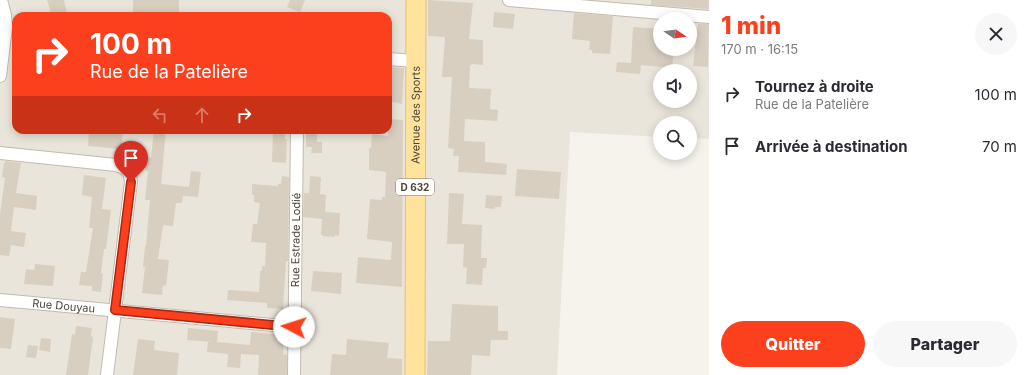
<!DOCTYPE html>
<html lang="fr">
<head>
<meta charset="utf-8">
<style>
  :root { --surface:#fff; --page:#f7f7f7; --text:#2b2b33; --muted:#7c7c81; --accent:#fc3f1d }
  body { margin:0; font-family:Inter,sans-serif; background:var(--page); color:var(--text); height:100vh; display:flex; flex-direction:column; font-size:15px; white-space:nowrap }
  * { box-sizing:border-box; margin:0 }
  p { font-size:13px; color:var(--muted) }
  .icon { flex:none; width:22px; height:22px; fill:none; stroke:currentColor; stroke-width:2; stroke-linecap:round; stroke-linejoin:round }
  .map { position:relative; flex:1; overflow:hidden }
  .sheet { display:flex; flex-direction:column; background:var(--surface); width:320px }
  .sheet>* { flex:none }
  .hud { position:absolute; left:12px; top:12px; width:380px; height:122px; border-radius:12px; box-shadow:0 2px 10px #0003; background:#fc3f1d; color:#fff; overflow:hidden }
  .needle { width:26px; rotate:103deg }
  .buttons { position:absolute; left:653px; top:12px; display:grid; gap:8px }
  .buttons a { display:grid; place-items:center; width:44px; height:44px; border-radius:50%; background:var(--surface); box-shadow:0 2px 10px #0003; font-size:20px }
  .pin { position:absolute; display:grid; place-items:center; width:34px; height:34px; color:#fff; margin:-41px -17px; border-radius:50% 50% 50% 0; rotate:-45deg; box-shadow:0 0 4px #0007 }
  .pin .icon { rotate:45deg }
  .me { position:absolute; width:44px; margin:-22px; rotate:275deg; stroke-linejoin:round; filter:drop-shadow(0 0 3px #0008) }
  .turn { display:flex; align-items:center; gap:14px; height:84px; padding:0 12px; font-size:18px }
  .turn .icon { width:52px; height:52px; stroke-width:2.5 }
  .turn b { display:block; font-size:28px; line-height:34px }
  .lanes { display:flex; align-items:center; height:38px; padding:0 12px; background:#0003; justify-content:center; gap:20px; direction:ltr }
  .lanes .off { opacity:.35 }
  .round { display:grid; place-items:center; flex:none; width:42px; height:42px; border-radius:21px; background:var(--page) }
  .headline { display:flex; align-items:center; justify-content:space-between; height:68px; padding:0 12px }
  h1 { font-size:24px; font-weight:800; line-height:30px; color:var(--accent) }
  .cta { display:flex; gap:8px; margin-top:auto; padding:8px 12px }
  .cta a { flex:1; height:46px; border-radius:24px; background:var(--accent); color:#fff; font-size:16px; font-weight:800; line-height:46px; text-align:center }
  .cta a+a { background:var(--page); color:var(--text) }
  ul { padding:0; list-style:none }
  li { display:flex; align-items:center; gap:12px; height:52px; padding:0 12px }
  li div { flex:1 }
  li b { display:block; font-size:15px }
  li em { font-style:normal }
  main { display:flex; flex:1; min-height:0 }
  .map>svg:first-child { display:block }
  .residential { fill:#eae5da; fill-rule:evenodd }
  .building { fill:#d8cfc1 }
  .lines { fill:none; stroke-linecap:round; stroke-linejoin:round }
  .street-casing { stroke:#c2bbae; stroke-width:14 }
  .primary-casing { stroke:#e6c16a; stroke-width:21 }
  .street { stroke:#fff; stroke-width:12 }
  .primary { stroke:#ffe39c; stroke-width:19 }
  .route-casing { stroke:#a42913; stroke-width:10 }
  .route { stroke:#fc3f1d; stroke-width:7 }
  .labels { text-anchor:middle; stroke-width:4; stroke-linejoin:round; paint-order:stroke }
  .shield { fill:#fff; stroke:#817c74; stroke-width:1 }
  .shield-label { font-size:10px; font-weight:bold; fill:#4b4439 }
  .street-label { font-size:11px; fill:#4b4439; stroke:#fff }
</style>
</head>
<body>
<main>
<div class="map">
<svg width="709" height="375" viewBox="0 0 709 375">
  <rect width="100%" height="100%" fill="#f6f3ec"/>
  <path class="residential" d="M0,0H709V139L690,138V123H660V137L570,132L557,375H0ZM16,16H388V130H16ZM660,19H690V49H660ZM660,71H690V101H660Z"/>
  <g class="building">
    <path d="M47,0H64L67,13L52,16Z"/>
    <rect x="133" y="0" width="46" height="16"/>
    <path d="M290,0H305L300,12L287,7Z"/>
    <path d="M428,0L473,3L469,39L483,40V65L472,64L470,66L469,88L491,89L490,109L498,110L497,121L465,119L464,141L485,142V162L507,164L506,175L458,172L459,156H453L454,149L448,148L452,77H442L445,37L428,36Z"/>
    <path d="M651,0H709V9L651,5Z"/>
    <path d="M494,12L515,14L513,29L493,27Z"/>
    <path d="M574,13L613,16L610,54L592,53V50H589L590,41L572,39Z"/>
    <path d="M698,24H709L708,67L693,66Z"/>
    <path d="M633,27L660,29V49H674L672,68L641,65L640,74L616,72L617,62L631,63Z"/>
    <path d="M388,67L404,68L402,104L388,101Z"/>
    <path d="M388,119L403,120L402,287L356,283L358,257L391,260L392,242L367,239L370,199L382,200V197H385L386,172L369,170V148H371L372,134L388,136Z"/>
    <path d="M89,130L123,132L121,149L88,146Z"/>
    <path d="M154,130H166L161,184L189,187L191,171L201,172L198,197L183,196L182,203H176L173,226L163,225L158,259L169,260L166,286L163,285L162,295L142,293L145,267H143L145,246H146L150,200H145L148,171L145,170L146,157L151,158Z"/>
    <path d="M273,130H285V139H287L286,163L272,162Z"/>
    <path d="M306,130H317V142H322V153H311L312,147H306Z"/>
    <path d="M5,161L21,163L16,193L37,196L36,210L14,207L11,231L26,233L24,247L11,245L9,256L0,255V214L5,178L2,177L4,163H5Z"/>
    <path d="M517,169L561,172L559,199L515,196Z"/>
    <path d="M84,175L106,178L102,209L111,210L106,249H104L101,273L103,274L101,292L92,291V286L79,285L81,272H86L93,228H89L92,197L82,195Z"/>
    <path d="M282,176L289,177L288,261H286L283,309L267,308V303L227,300L228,290L259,292L260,271H262V266H265L266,243L251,242L253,224H257L260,203L254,202V195H252V184L278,186V184H281Z"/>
    <path d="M310,176L321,177L320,194L326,195L325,212L340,213L339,236L335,235V237L323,236V235H321L322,219L303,217L304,193H309Z"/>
    <path d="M449,193L464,194L462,224L482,225L481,258H487L486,268H483L482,285L466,284L467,268L463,267L464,244H447Z"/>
    <path d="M486,195L502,196L501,207H495V209L485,208Z"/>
    <path d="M35,264L55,266L53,286L24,284L26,269L34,270Z"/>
    <path d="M313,271L342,273L341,294L311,291Z"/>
    <path d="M452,304L498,306V331H508V340H491L490,356L472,355L471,375H427L428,341H450Z"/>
    <path d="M0,317L15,319L11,349L0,348Z"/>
    <path d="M76,326L92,328L91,336L93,337L88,375H66L72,334L75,335Z"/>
    <path d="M188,328L218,331L217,342L250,345L251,332L284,335L283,354L287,355V375H258L259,355L241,354L240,368L227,367L228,354L207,352L208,342H214L187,340Z"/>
    <path d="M41,338L51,339L50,352L39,350Z"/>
    <path d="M138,339L155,341L154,350L179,353L177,375H133Z"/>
    <path d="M347,339L389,343L387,358L402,359V375H330L332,354L346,355Z"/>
    <path d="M28,345L38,346L36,358L26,357Z"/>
  </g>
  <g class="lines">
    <g class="street-casing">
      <g id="street">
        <path d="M509,0L709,17"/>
        <path d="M388,59L416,61"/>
        <path d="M0,76L6,27L5,15L1,0"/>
        <path d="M0,153L116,165C126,168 130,171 131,182L107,375"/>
        <path id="s1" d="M0,300L294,327"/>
        <path id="s2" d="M294,375L297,130"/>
      </g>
    </g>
    <g class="primary-casing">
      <g id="primary">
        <path id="s3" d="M415,375L416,0"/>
      </g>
    </g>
    <use href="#street" class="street"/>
    <use href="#primary" class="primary"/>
  </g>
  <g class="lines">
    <g class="route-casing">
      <path id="route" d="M131,182L115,310L294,327"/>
    </g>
    <use href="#route" class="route"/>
  </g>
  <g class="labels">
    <rect class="shield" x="396" y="179" width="38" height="16" rx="3"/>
    <g class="shield-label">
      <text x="415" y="191">D 632</text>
    </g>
    <g class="street-label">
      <text dy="4" stroke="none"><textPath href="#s3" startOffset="260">Avenue des Sports</textPath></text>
      <text dy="4" stroke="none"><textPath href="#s2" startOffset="135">Rue Estrade Lodié</textPath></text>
      <text dy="4" stroke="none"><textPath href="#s1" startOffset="64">Rue Douyau</textPath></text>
    </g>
  </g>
</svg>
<div class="buttons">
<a><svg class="needle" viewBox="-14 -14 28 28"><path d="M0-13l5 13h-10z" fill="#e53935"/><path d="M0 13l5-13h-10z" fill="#7c7c81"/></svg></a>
<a><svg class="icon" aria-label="sound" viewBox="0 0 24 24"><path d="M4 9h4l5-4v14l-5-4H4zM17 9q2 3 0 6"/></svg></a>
<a><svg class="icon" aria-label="search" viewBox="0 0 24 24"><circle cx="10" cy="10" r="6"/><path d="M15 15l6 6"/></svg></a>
</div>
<div class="pin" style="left:131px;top:182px;background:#d93025"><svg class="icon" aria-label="arrive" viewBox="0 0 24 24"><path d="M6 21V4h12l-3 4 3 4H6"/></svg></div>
<svg class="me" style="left:294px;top:327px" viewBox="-20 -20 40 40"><circle r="19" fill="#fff"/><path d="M0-13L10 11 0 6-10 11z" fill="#fc3f1d"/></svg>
<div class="hud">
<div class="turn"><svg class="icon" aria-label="right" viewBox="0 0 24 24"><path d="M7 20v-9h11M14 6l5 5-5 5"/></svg><div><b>100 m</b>Rue de la Patelière</div></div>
<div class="lanes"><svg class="icon off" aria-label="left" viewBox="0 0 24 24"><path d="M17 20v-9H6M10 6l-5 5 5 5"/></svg><svg class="icon off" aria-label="ahead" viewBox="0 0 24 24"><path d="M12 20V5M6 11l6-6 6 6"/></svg><svg class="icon" aria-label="right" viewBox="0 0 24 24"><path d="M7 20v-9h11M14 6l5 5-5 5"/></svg></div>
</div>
</div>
<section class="sheet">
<div class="headline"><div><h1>1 min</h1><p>170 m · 16:15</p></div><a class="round"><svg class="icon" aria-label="close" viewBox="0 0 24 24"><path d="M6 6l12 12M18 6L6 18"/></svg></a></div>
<ul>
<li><svg class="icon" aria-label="right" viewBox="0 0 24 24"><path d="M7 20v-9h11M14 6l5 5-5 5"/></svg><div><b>Tournez à droite</b><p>Rue de la Patelière</p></div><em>100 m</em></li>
<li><svg class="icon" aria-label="arrive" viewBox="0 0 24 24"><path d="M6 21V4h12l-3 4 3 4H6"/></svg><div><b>Arrivée à destination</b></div><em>70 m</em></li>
</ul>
<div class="cta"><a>Quitter</a><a>Partager</a></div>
</section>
</main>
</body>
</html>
